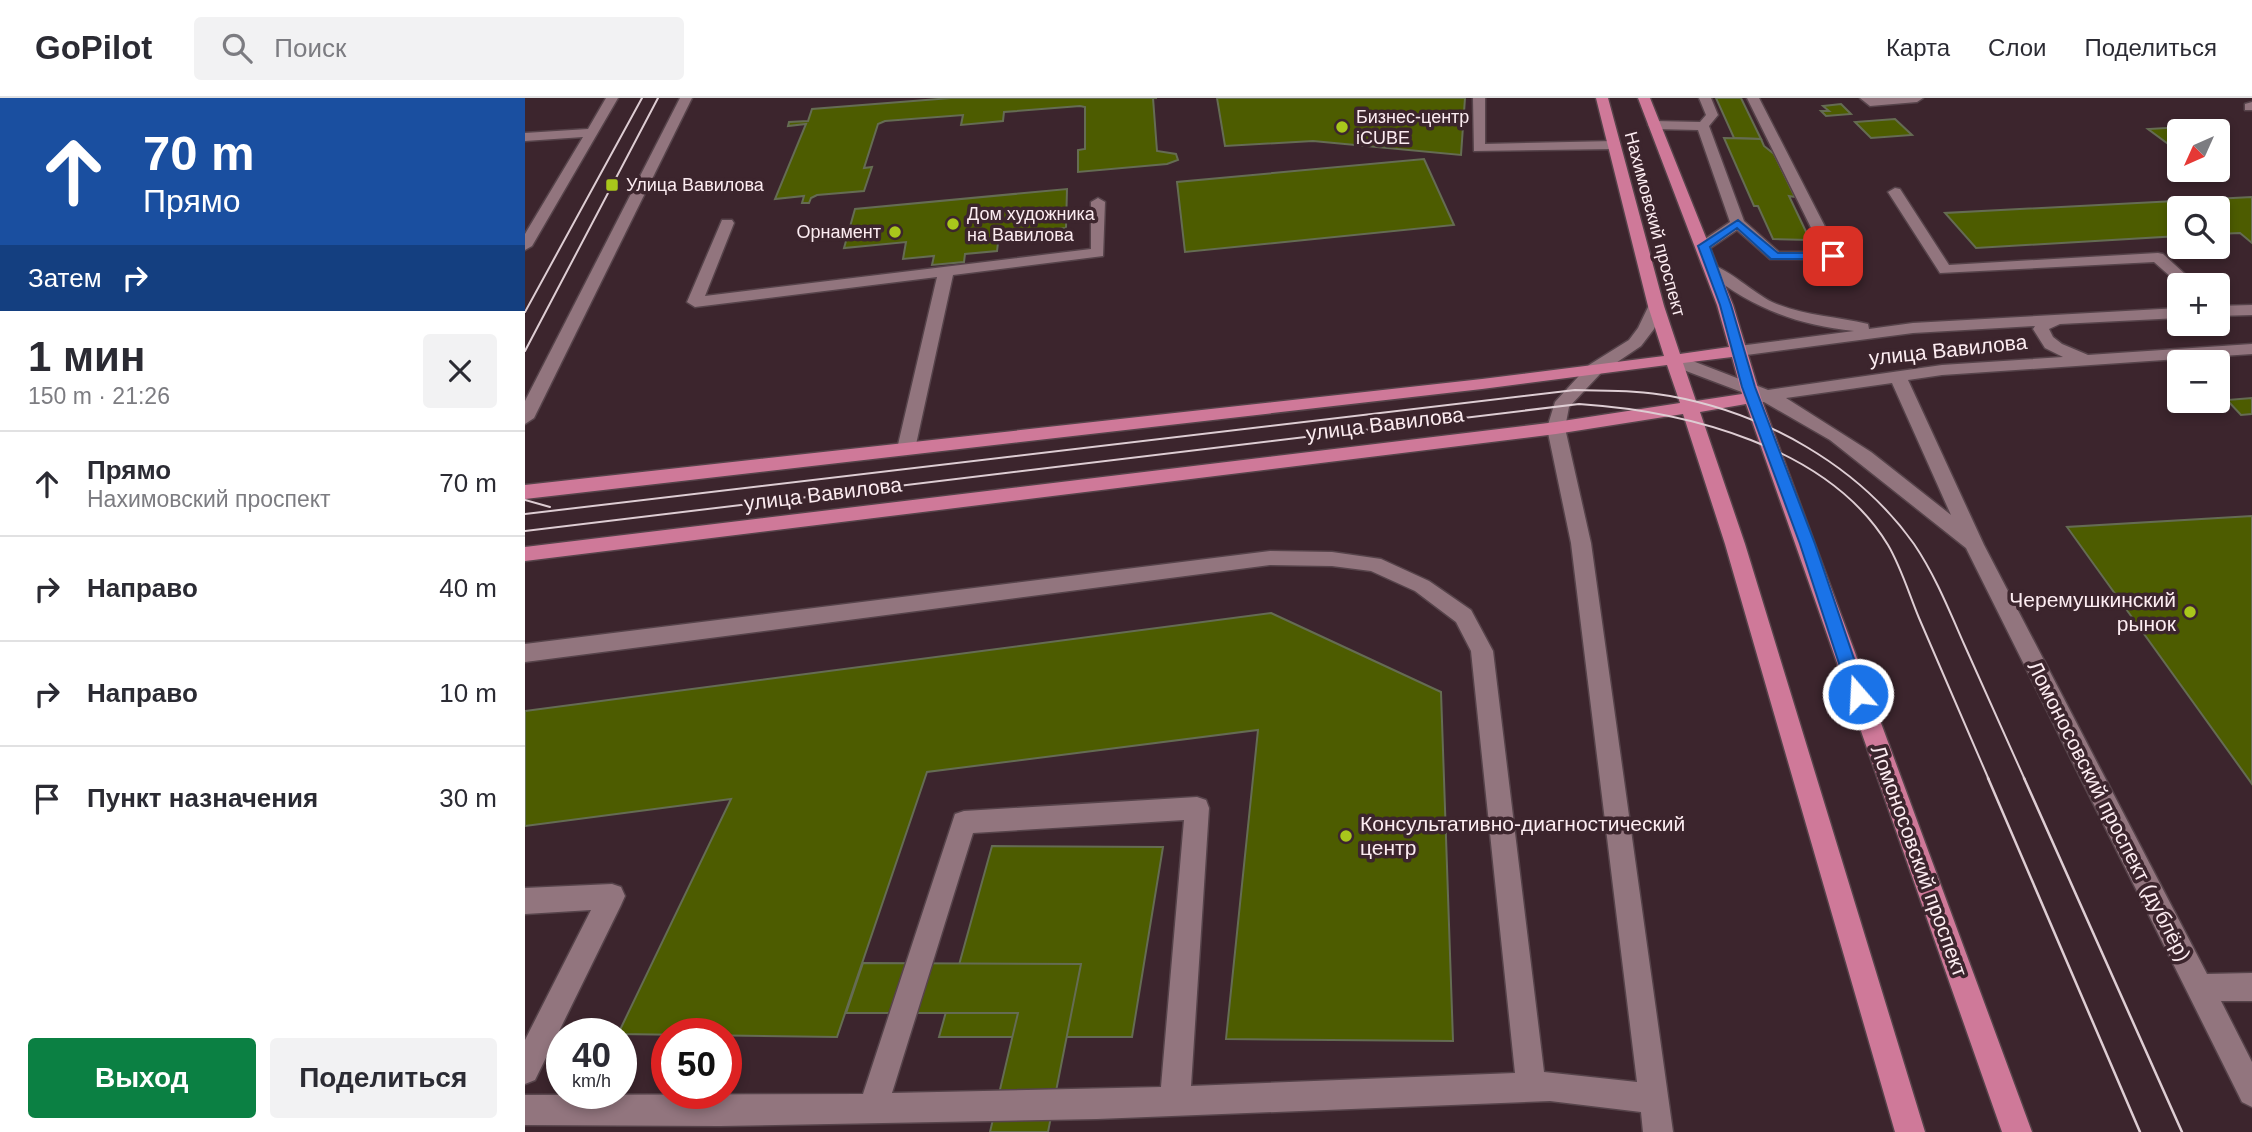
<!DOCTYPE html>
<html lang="ru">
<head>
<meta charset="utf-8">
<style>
  :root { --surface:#fff; --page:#f2f2f3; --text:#2b2b33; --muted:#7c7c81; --line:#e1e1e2; --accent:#0b8043 }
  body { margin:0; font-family:Helvetica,sans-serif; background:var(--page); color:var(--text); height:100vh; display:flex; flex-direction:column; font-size:26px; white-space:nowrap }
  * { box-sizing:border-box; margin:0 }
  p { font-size:23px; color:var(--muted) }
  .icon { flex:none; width:38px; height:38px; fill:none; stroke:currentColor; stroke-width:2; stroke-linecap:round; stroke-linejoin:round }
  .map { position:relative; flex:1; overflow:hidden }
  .drawer { display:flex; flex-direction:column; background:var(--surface); width:525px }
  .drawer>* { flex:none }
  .top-card { background:#1a4fa0; color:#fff; overflow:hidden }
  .needle { width:46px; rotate:225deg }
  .controls { position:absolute; left:1642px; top:21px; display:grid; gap:14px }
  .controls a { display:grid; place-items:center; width:63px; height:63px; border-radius:7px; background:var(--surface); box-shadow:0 4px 10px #0003; font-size:35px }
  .speed { position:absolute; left:21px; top:920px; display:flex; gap:14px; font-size:35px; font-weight:700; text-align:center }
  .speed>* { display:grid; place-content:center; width:91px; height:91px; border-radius:50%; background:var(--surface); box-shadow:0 4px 10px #0003; line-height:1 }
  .speed small { font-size:18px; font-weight:400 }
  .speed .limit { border:10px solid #d22; background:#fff; color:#111 }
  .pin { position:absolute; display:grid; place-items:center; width:60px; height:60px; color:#fff; margin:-30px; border-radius:14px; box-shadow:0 4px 10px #0006 }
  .me { position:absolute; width:77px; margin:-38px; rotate:341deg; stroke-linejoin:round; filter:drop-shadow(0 0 5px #0008) }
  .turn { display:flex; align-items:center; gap:24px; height:147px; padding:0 28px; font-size:32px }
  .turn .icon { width:91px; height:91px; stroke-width:2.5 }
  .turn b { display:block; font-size:49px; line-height:60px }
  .then { display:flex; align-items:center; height:66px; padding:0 28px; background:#0003; gap:14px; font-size:26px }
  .round { display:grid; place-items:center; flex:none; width:74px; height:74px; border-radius:7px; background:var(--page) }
  .summary { display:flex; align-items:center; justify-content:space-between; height:119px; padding:0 28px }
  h1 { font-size:42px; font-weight:700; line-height:52px }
  .primary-button { display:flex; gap:14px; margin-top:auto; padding:14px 28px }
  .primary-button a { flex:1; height:80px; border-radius:7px; background:var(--accent); color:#fff; font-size:28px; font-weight:700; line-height:80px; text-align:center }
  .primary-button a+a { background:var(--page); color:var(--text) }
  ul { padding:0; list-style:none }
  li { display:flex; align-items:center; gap:21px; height:105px; padding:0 28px; border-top:2px solid var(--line) }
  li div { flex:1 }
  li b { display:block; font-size:26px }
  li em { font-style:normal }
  header { display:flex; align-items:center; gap:42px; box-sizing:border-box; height:98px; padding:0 35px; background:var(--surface); border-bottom:2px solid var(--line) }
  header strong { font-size:33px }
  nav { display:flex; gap:38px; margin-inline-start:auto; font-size:24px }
  .search { width:490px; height:63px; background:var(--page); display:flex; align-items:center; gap:18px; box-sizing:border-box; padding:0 24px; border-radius:7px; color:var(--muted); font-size:26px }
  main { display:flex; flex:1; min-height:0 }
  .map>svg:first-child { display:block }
  .building { fill:#4d5c00; stroke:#656c53; stroke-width:2 }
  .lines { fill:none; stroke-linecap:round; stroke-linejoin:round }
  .minor-casing { stroke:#56434a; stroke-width:3 }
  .major-casing { stroke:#56434a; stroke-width:3 }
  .minor { fill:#92757e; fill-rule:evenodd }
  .major { fill:#cf7999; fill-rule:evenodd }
  .tram-far1 { stroke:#decdd3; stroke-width:2 }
  .tram { stroke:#decdd3; stroke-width:2.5 }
  .route { fill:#1a73e8; stroke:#114b97; stroke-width:2 }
  .poi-dot { fill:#a9c71b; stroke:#3c252d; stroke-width:2.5 }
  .labels { text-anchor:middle; stroke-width:7; stroke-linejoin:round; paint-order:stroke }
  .far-poi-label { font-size:18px; fill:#fcecf1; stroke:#3c252d; text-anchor:start }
  .far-street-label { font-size:18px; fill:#fcecf1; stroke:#3c252d }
  .street-label { font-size:21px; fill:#fcecf1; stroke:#3c252d }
  .poi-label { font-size:21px; fill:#fcecf1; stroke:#3c252d; text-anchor:end }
</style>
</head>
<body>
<header>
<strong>GoPilot</strong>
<div class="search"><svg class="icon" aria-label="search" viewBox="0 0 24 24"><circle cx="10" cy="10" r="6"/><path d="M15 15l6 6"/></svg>Поиск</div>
<nav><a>Карта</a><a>Слои</a><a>Поделиться</a></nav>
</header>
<main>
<section class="drawer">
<div class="top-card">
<div class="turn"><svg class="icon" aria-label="ahead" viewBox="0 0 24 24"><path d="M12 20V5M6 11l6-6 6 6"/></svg><div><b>70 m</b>Прямо</div></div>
<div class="then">Затем<svg class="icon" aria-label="right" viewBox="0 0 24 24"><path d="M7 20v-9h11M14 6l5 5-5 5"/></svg></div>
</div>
<div class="summary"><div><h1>1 мин</h1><p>150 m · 21:26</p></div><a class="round"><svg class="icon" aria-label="close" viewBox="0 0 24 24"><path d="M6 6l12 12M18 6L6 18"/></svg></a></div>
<ul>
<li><svg class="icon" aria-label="ahead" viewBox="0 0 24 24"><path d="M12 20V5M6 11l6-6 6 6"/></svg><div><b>Прямо</b><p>Нахимовский проспект</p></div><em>70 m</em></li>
<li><svg class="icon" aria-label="right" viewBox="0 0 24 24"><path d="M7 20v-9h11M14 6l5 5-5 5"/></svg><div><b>Направо</b></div><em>40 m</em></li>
<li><svg class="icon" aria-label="right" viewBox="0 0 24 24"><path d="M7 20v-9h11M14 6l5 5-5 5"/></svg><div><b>Направо</b></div><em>10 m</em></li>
<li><svg class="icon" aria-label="arrive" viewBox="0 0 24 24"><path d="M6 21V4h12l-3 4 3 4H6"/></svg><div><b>Пункт назначения</b></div><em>30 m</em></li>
</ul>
<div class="primary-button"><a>Выход</a><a>Поделиться</a></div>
</section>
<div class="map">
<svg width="1727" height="1034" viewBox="0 0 1727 1034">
  <rect width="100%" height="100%" fill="#3c252d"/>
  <g class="building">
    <path d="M426,0H632H628L632,53L651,56L653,62L642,66L553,74V52L560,51V9L555,8L479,14L478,23L436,27L438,17L360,23L353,26L339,70L347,69L339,93L292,97L286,100L284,105H277L279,98L250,101L281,26L263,28L264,24L283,23L287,11Z"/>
    <path d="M692,0H940L936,57L788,43L700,48Z"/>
    <path d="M1191,0H1216L1236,41L1209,40Z"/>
    <path d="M1316,6L1326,16L1301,18L1296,13H1304L1298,8Z"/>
    <path d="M1370,21L1387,37L1346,40L1330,24Z"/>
    <path d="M1676,28L1684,33H1654V54L1623,31Z"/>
    <path d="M1199,40L1236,41L1239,48L1249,56L1270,99L1264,98L1285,142L1248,141L1233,108H1229Z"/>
    <path d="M899,61L929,127L660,154L652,84Z"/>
    <path d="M542,91L541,130L474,137L472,153L440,156L439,164L407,167L409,158L378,161L381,144L319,150L330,111Z"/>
    <path d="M1727,99V145L1715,135L1692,136V110H1654V138L1451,150L1420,115Z"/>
    <path d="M1727,300V316L1716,317L1702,302Z"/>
    <path d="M1727,418V686L1542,429Z"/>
    <path d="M746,515L916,594L928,943L701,941L733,632L402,674L312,939L93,936L206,701L0,728V613Z"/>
    <path d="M467,748L638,749L607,939H414Z"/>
    <path d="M338,865L556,866L523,1034H465L493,915H321Z"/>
  </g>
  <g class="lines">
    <g class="minor-casing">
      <g id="minor">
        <path d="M81,0H93L7,148L0,152V136L58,39L0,43V35L63,31Z"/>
        <path d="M155,0H167L9,320L0,326V303Z"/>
        <path d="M948,0H960V46L1089,43L1095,47L1089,51L949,53Z"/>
        <path d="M1174,0H1186L1193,17L1184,28L1219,123L1254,154H1298L1222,0H1234L1315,158L1313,161H1245L1212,132L1184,151H1174L1172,148L1174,145L1205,124L1173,32L1129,31L1123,27L1129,23L1175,24L1181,17Z"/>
        <path d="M1335,0H1398L1392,4L1345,8Z"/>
        <path d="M1727,4V12H1720V6Z"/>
        <path d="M1370,90L1375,91L1424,167L1633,155L1638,156L1672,187H1655L1629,164L1415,175L1363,94Z"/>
        <path d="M573,100L580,104L578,158L428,177L390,351L381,357L372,351L412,179L170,209L162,204L197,122H207L209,125L180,198L566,151V104Z"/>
        <path d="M1187,167C1203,171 1229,195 1247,204C1278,218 1310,218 1343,226L1344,231L1388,225L1654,210V220L1535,226L1524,231L1528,239L1537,246L1563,257L1727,246V256L1417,277L1383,282L1459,447L1682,876L1727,875V903H1696L1727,964V1009L1717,1004L1441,450L1305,342L1239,304H1221L1218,300L1222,296L1140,265L1138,261L1146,256L1152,257L1243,292L1417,267L1538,259L1520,250L1508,231L1510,228L1388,235L1214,258L1208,257L1206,253L1208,249L1214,248L1329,233C1272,227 1227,210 1182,174L1180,171ZM1367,285L1426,417L1346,354L1261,300Z"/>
        <path d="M1131,203L1139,208L1129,231L1116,248L1076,275L1044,309L1040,330L1066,445L1148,1034H1118L1116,1014L1025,1003L572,1021L195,1028L0,1027V997L338,996L430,716L439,713L672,699L681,702L684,710L666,988L990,975L946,553L931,524L890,493L846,473L807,468L745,467L0,564V546L745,453L807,454L856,461L904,483L946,512L968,553L1019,974L1112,984L1046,445L1022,330L1030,304L1064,267L1104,242L1113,230L1125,205ZM659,722L636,989L367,995L448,735Z"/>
        <path d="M1727,207V217L1692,218V208Z"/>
        <path d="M87,786L96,789L100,798L96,807L10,982L0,986V942L66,812L0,816V790Z"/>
      </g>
    </g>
    <g class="major-casing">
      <path id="major" d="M1071,0H1083L1139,208L1155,256L1204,249L1192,207L1113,0H1125L1208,207L1236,300L1507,1034H1477L1221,306L1175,314L1220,446L1400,1034H1370L1200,446L1158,316L1031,336L0,463V449L1031,324L1155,305L1142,267L957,291L0,401V387L957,281L1139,258L1123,208ZM1207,259L1217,296L1171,303L1158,265Z"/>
    </g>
    <use href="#minor" class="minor"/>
    <use href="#major" class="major"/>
    <g class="tram-far1">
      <path d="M0,214L117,0"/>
      <path d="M0,253L133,0"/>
      <path d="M0,402L25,409"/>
      <path d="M0,416L1050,292C1082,293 1114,292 1145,298C1239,315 1333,367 1389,446C1410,477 1424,512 1439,546C1459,591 1479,636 1500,682"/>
      <path d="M0,433L1054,306C1160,313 1303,348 1363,447C1376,469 1384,496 1394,520C1417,574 1441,628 1464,682"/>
    </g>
    <g class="tram">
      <path d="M1463,680L1615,1034"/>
      <path d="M1499,680L1657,1034"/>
    </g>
  </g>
  <path class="route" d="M1213,122L1253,155H1308L1314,158L1308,161H1246L1212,130L1185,149L1206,207L1230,289L1290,446L1341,596L1339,601H1327L1324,596L1275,446L1217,289L1195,207L1173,148Z"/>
  <g class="poi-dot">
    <circle cx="817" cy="29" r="7"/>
    <rect x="80" y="80" width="14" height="14" rx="3.5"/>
    <circle cx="428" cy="126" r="7"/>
    <circle cx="370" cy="134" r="7"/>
    <circle cx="1665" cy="514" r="7"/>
    <circle cx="821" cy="738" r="7"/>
  </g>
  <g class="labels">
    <g class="far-poi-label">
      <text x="831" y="25">Бизнес-центр<tspan x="831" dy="21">iCUBE</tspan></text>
      <text x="101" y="93">Улица Вавилова</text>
      <text x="442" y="122">Дом художника<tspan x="442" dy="21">на Вавилова</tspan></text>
      <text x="356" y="140" text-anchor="end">Орнамент</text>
    </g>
    <g class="far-street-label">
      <text transform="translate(1130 126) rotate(75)" y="6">Нахимовский проспект</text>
    </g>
    <g class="street-label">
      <text transform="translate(1423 252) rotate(-6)" y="7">улица Вавилова</text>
      <text transform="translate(860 326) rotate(-7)" y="7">улица Вавилова</text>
      <text transform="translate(298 396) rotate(-7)" y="7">улица Вавилова</text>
      <text transform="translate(1584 713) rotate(63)" y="7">Ломоносовский проспект (дублёр)</text>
      <text transform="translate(1394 763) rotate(70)" y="7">Ломоносовский проспект</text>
    </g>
    <g class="poi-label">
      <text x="1651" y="509">Черемушкинский<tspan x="1651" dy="24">рынок</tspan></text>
      <text x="835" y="733" text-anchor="start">Консультативно-диагностический<tspan x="835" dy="24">центр</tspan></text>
    </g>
  </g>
</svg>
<div class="controls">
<a><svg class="needle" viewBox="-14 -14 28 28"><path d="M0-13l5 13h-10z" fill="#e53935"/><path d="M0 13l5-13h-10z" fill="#7c7c81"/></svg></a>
<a><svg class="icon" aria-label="search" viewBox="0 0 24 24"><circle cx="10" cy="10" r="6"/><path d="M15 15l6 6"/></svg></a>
<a>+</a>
<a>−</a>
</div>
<div class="speed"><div>40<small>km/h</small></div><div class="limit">50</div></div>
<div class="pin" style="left:1308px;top:158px;background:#d93025"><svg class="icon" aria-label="arrive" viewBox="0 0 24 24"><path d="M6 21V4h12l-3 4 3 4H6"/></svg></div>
<svg class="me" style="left:1333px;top:596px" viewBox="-20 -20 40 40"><circle r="17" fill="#1a73e8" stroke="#fff" stroke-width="3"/><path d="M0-11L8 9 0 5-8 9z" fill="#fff"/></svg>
</div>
</main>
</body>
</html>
